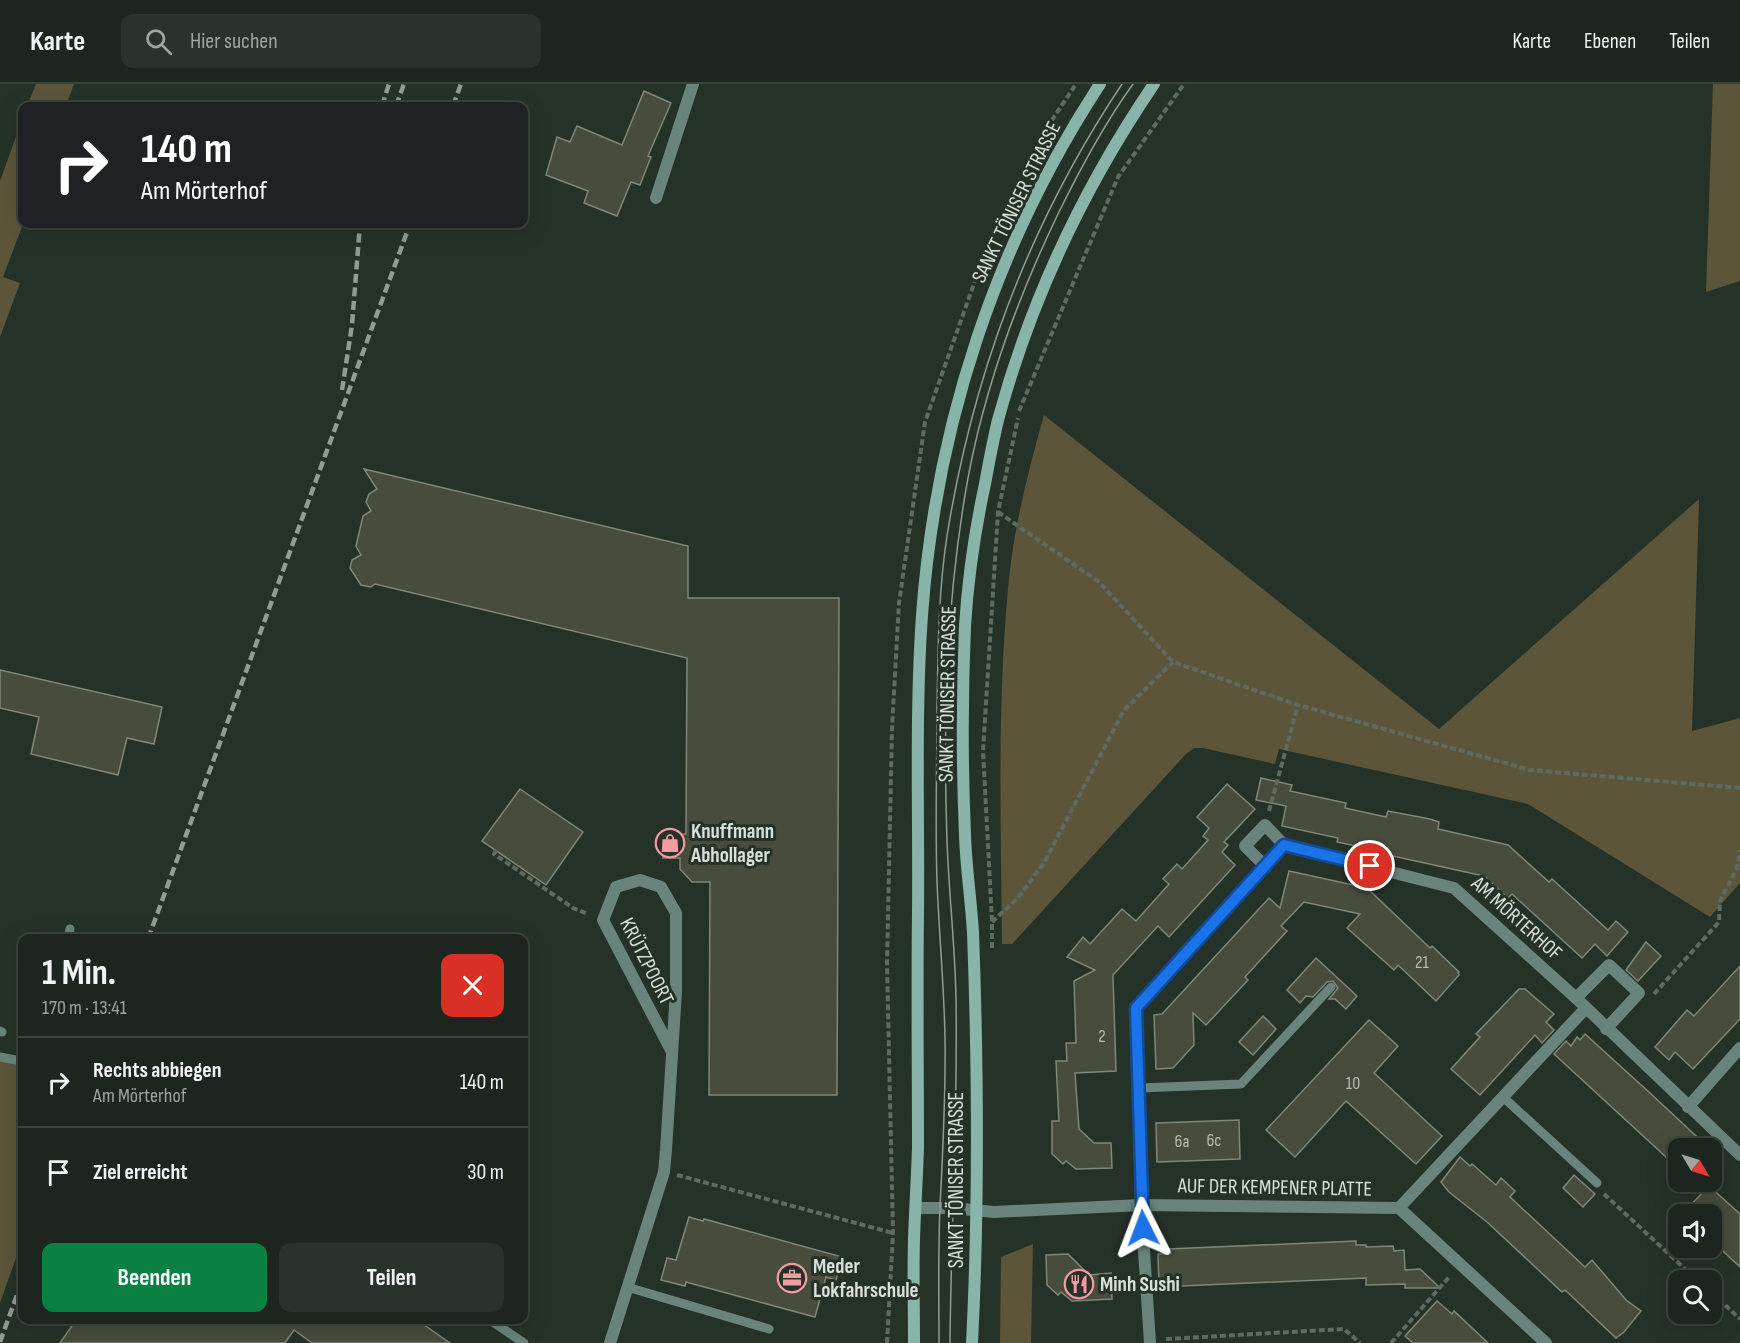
<!DOCTYPE html>
<html lang="de">
<head>
<meta charset="utf-8">
<style>
  :root { --surface:#1c261e; --page:#29322b; --text:#f1f3f6; --muted:#a0a5a4; --line:#3a433c; --accent:#0b8043 }
  body { margin:0; font-family:"Sofia Sans Condensed",sans-serif; background:var(--page); color:var(--text); height:100vh; display:flex; flex-direction:column; font-size:22px; white-space:nowrap }
  * { box-sizing:border-box; margin:0 }
  p { font-size:20px; color:var(--muted) }
  .icon { flex:none; width:33px; height:33px; fill:none; stroke:currentColor; stroke-width:2; stroke-linecap:round; stroke-linejoin:round }
  .map { position:relative; flex:1; overflow:hidden }
  .panel { position:absolute; left:18px; top:850px; width:510px; height:390px; display:flex; flex-direction:column; background:var(--surface); border-radius:12px; box-shadow:0 6px 24px #0002,0 0 0 2px var(--line) }
  .panel>* { flex:none }
  .banner { position:absolute; left:18px; top:18px; width:510px; height:126px; border-radius:12px; box-shadow:0 6px 24px #0002,0 0 0 2px var(--line); background:#202124; color:#fff; overflow:hidden }
  .needle { width:39px; rotate:128deg }
  .fabs { position:absolute; left:1668px; top:1054px; display:grid; gap:12px }
  .fabs a { display:grid; place-items:center; width:54px; height:54px; border-radius:12px; background:var(--surface); box-shadow:0 6px 24px #0002,0 0 0 2px var(--line); font-size:30px }
  .pin { position:absolute; display:grid; place-items:center; width:51px; height:51px; color:#fff; margin:-26px; border:3px solid #fff; border-radius:50%; box-shadow:0 2px 6px #0007 }
  .me { position:absolute; width:66px; margin:-33px; rotate:357deg; stroke-linejoin:round; filter:drop-shadow(0 0 4px #0008) }
  .turn { display:flex; align-items:center; gap:21px; height:126px; padding:0 24px; font-size:27px }
  .turn .icon { width:78px; height:78px; stroke-width:2.5 }
  .turn b { display:block; font-size:42px; line-height:51px }
  .round { display:grid; place-items:center; flex:none; width:63px; height:63px; border-radius:12px; background:var(--page) }
  .headline { display:flex; align-items:center; justify-content:space-between; height:102px; padding:0 24px }
  h1 { font-size:36px; font-weight:700; line-height:45px }
  .cta { display:flex; gap:12px; margin-top:auto; padding:12px 24px }
  .cta a { flex:1; height:69px; border-radius:12px; background:var(--accent); color:#fff; font-size:24px; font-weight:700; line-height:69px; text-align:center }
  .cta a+a { background:var(--page); color:var(--text) }
  ul { padding:0; list-style:none }
  li { display:flex; align-items:center; gap:18px; height:90px; padding:0 24px; border-top:2px solid var(--line) }
  li div { flex:1 }
  li b { display:block; font-size:22px }
  li em { font-style:normal }
  header { display:flex; align-items:center; gap:36px; box-sizing:border-box; height:84px; padding:0 30px; background:var(--surface); border-bottom:2px solid var(--line) }
  header strong { font-size:28px }
  nav { display:flex; gap:33px; margin-inline-start:auto; font-size:21px }
  .search { width:420px; height:54px; background:var(--page); display:flex; align-items:center; gap:15px; box-sizing:border-box; padding:0 21px; border-radius:12px; color:var(--muted); font-size:22px }
  .map>svg:first-child { display:block }
  .green { fill:#5c553a }
  .building { fill:#474c3d; stroke:#818777; stroke-width:1.5 }
  .lines { fill:none; stroke-linecap:round; stroke-linejoin:round }
  .path { stroke:#5f6b62; stroke-width:4; stroke-dasharray:6 3; stroke-linecap:butt }
  .service { stroke:#69847d; stroke-width:9 }
  .minor { stroke:#69847d; stroke-width:12 }
  .secondary { stroke:#89b4aa; stroke-width:12 }
  .tram { stroke:#929c94; stroke-width:1.5 }
  .rail { stroke:#929c94; stroke-width:4.5; stroke-dasharray:9 4.5; stroke-linecap:butt }
  .route-casing { stroke:#114b97; stroke-width:15 }
  .route { stroke:#1a73e8; stroke-width:10 }
  .labels { text-anchor:middle; stroke-width:6; stroke-linejoin:round; paint-order:stroke }
  .number-label { font-size:18px; fill:#b3bbb2 }
  .street-label { font-size:21px; fill:#d7e0d9; stroke:#253228 }
  .poi-label { font-size:21px; font-weight:bold; fill:#d7e0d9; stroke:#253228; text-anchor:start }
</style>
</head>
<body>
<header>
<strong>Karte</strong>
<div class="search"><svg class="icon" aria-label="search" viewBox="0 0 24 24"><circle cx="10" cy="10" r="6"/><path d="M15 15l6 6"/></svg>Hier suchen</div>
<nav><a>Karte</a><a>Ebenen</a><a>Teilen</a></nav>
</header>
<div class="map">
<svg width="1740" height="1259" viewBox="0 0 1740 1259">
  <rect width="100%" height="100%" fill="#253228"/>
  <g class="green">
    <path d="M36,0H74L66,22H27Z"/>
    <path d="M1713,0H1740V197L1706,208Z"/>
    <path d="M22,36L23,140L3,193L20,199L0,253V97Z"/>
    <path d="M1044,331L1439,645L1699,415L1692,647L1740,634V799L1710,833L1528,720L1279,665L1275,680L1203,664H1194L1186,670L1012,860H1002C1001,742 997,623 1008,505C1013,446 1028,388 1044,331Z"/>
    <path d="M0,971L22,977V1157L0,1219Z"/>
    <path d="M1033,1160L1031,1259H1000L1001,1173Z"/>
  </g>
  <g class="building">
    <path d="M644,7L671,19L648,72L651,73L640,101L631,98L617,132L584,119L588,107L546,91L557,53L570,58L577,42L622,61Z"/>
    <path d="M364,385L688,462V514H839L837,1011H709L710,798H692L680,785V774H663V750H686L687,574L375,500L371,503L361,501L350,484L352,476L361,471L356,462L363,432L371,427L366,418L369,410L377,405Z"/>
    <path d="M0,586L162,623L154,660L127,654L118,691L31,670L39,633L0,624Z"/>
    <path d="M1261,694L1292,701L1290,707L1346,719L1345,724L1386,733L1388,727L1430,735L1439,738L1438,745L1508,761L1549,798L1552,795L1608,846L1616,837L1628,848L1607,872L1595,860L1582,874L1512,810L1508,814L1484,792L1388,771L1389,769L1337,758L1338,754L1282,742L1286,722L1256,716Z"/>
    <path d="M1227,700L1255,725L1224,758L1228,761L1222,768L1235,781L1169,853L1158,842L1113,891L1116,987L1075,989L1079,1045L1094,1059H1111L1112,1084L1076,1085L1066,1077L1063,1080L1052,1070V1037H1059L1056,977H1067L1066,959H1076L1074,897L1095,886L1067,873L1083,853L1090,860L1122,825L1136,837L1169,800L1163,795L1177,780L1182,785L1208,756L1203,752L1209,744L1197,733Z"/>
    <path d="M520,705L583,748L546,801L482,757Z"/>
    <path d="M1289,787L1367,804L1430,864L1432,862L1459,888L1458,889L1459,891L1436,917L1398,881L1394,886L1347,844L1360,830L1304,818L1281,842L1287,847L1245,893L1248,896L1206,941L1193,929L1194,961L1173,984L1156,985L1154,931L1162,930L1269,814L1280,824Z"/>
    <path d="M1646,858L1661,872L1638,897L1626,886Z"/>
    <path d="M1316,874L1357,912L1346,925L1335,915H1329L1338,904L1333,897L1327,898L1313,913L1306,912L1300,919L1287,906Z"/>
    <path d="M1740,882V935L1693,985L1675,968L1669,976L1655,963L1687,926L1694,932Z"/>
    <path d="M1519,905H1525L1554,930L1546,938L1554,946L1542,959L1535,951L1480,1011L1451,985L1480,953L1476,950Z"/>
    <path d="M1263,932L1276,945L1253,971L1239,958Z"/>
    <path d="M1369,936L1398,962L1374,989L1442,1052L1416,1080L1346,1017L1295,1073L1266,1046Z"/>
    <path d="M1585,950L1650,1009L1710,1065H1678V1084L1554,970L1566,957L1571,962L1577,953L1580,956Z"/>
    <path d="M1239,1036L1240,1075L1157,1078L1156,1039Z"/>
    <path d="M1460,1073L1470,1082L1472,1080L1496,1101L1501,1094L1515,1107L1510,1113L1585,1183L1592,1176L1626,1216L1641,1227L1624,1248L1616,1254L1565,1206L1562,1208L1487,1138L1449,1108L1441,1098Z"/>
    <path d="M1574,1091L1595,1110L1583,1123L1563,1104Z"/>
    <path d="M1709,1102L1740,1130V1183L1712,1157V1131H1681Z"/>
    <path d="M689,1133L703,1137L704,1135L842,1173L836,1196L826,1193L815,1233L686,1198L685,1202L661,1196L667,1174L676,1176Z"/>
    <path d="M1356,1157V1161H1366V1163L1393,1162L1394,1167L1404,1166L1405,1186L1420,1185L1440,1204H1405V1200L1366,1201V1194L1159,1203L1158,1170H1168V1165Z"/>
    <path d="M1068,1170L1089,1191L1111,1189L1112,1215L1072,1217L1061,1208L1058,1211L1047,1201L1046,1171Z"/>
    <path d="M1437,1217L1452,1230L1454,1227L1488,1259H1413L1405,1252Z"/>
    <path d="M76,1236H417L450,1259H312L294,1246L285,1259H60Z"/>
  </g>
  <g class="lines">
    <g class="path">
      <path d="M1019,327L1118,93L1184,0"/>
      <path d="M998,428L1099,498L1173,578L1298,621L1530,686L1740,704"/>
      <path d="M1269,727L1298,621"/>
      <path d="M496,766L494,770L573,824L588,830"/>
      <path d="M992,838L1018,814L1044,779L1124,626L1173,578"/>
      <path d="M992,864V837L983,667L998,428L1018,334"/>
      <path d="M1654,910L1719,838L1720,817L1737,784L1740,766"/>
      <path d="M677,1091L893,1149"/>
      <path d="M1604,1110L1698,1197"/>
      <path d="M1712,1209L1740,1235"/>
      <path d="M1166,1255L1344,1245L1360,1259"/>
      <path d="M887,1259L893,1149L887,879L892,644L899,519L925,338L988,160L1046,45L1076,0"/>
      <path d="M1391,1259L1450,1192"/>
    </g>
    <g class="service">
      <path d="M68,855L70,845"/>
      <path d="M0,947L2,948"/>
      <path d="M0,973L21,977L22,975"/>
      <path d="M1140,1004L1241,1000L1331,903"/>
      <path d="M1503,1013L1597,1099"/>
      <path d="M627,1203L769,1245"/>
      <path d="M490,1236L524,1259"/>
    </g>
    <g class="minor">
      <path d="M656,114L693,0"/>
      <path d="M1266,783L1245,762L1265,741L1284,761"/>
      <path d="M1576,914L1609,881L1639,909L1606,945"/>
      <path d="M1688,1023L1740,964"/>
      <path d="M916,1124H952L994,1128L1141,1121L1399,1124L1546,1259"/>
      <path d="M1399,1124L1586,924"/>
      <path d="M610,1259L664,1088L666,1066L676,907V829L661,803L640,796L616,803L603,836L671,966"/>
      <path d="M1150,1259L1141,1121L1136,924L1284,761L1454,804L1576,914L1740,1071"/>
    </g>
    <g class="secondary">
      <path d="M914,1259C914,1224 913,1190 914,1155C915,1125 917,1094 918,1064C918,986 917,908 918,830C919,730 915,630 922,531C936,341 996,159 1100,0"/>
      <path d="M972,1259C979,1122 978,985 973,848C971,816 966,783 965,751C962,681 962,611 965,542C968,494 975,446 985,400C989,378 993,357 998,336C1031,215 1084,103 1154,0"/>
    </g>
    <g class="tram">
      <path d="M939,1259C939,1213 938,1168 940,1122C943,1066 946,1010 945,953C944,901 939,849 937,797C935,741 937,684 937,627C938,569 938,510 947,452C973,290 1031,136 1122,0"/>
      <path d="M950,1259C951,1144 958,1029 956,914C955,862 949,810 947,758C943,637 946,514 968,394C985,303 1018,213 1058,130C1080,85 1104,40 1133,0"/>
    </g>
    <g class="rail">
      <path d="M382,22L389,0"/>
      <path d="M396,22L404,0"/>
      <path d="M453,22L461,0"/>
      <path d="M342,306L352,241L360,140"/>
      <path d="M148,855L410,140"/>
      <path d="M0,1258L22,1197"/>
    </g>
  </g>
  <g class="lines">
    <g class="route-casing">
      <path id="route" d="M1143,1144L1136,924L1284,761L1370,782"/>
    </g>
    <use href="#route" class="route"/>
  </g>
  <defs>
    <g id="shop-ring" transform="scale(1.5)"><circle r="9.5" fill="#253228" stroke="#f49aa5" stroke-width="1.5"/><path d="M-5-2.5h2.3a2.7 3.5 0 0 1 5.4 0H5L5.5 6h-11ZM-1.5-2.5h3a1.5 2.3 0 0 0-3 0Z" fill="#f49aa5"/></g>
    <g id="office-ring" transform="scale(1.5)"><circle r="9.5" fill="#253228" stroke="#f49aa5" stroke-width="1.5"/><path d="M-6-3h4V-5.5h4V-3h4V5H-6ZM-1-4.5V-3h2v-1.5ZM-6 0V1H6V0Z" fill="#f49aa5"/></g>
    <g id="restaurant-ring" transform="scale(1.5)"><circle r="9.5" fill="#253228" stroke="#f49aa5" stroke-width="1.5"/><path d="M-5-6h1v4h1v-4h1v4h1v-4h1v5L-1.5 .5V6h-2V.5L-5-1ZM5-6V6H3V1.5H1.5Q1.5-4 5-6Z" fill="#f49aa5"/></g>
  </defs>
  <g fill-rule="evenodd">
    <use href="#shop-ring" x="670" y="759"/>
    <use href="#office-ring" x="792" y="1194"/>
    <use href="#restaurant-ring" x="1079" y="1200"/>
  </g>
  <g class="labels">
    <g class="number-label">
      <text x="1422" y="884">21</text>
      <text x="1102" y="958">2</text>
      <text x="1353" y="1005">10</text>
      <text x="1214" y="1062">6c</text>
      <text x="1182" y="1063">6a</text>
    </g>
    <g class="street-label">
      <text transform="translate(1016 118) rotate(-64)" y="7">SANKT TÖNISER STRASSE</text>
      <text transform="translate(947 610) rotate(-89)" y="7">SANKT TÖNISER STRASSE</text>
      <text transform="translate(1517 834) rotate(42)" y="7">AM MÖRTERHOF</text>
      <text transform="translate(647 877) rotate(63)" y="7">KRÜTZPOORT</text>
      <text transform="translate(956 1096) rotate(-90)" y="7">SANKT TÖNISER STRASSE</text>
      <text transform="translate(1275 1103) rotate(1)" y="7">AUF DER KEMPENER PLATTE</text>
    </g>
    <g class="poi-label">
      <text x="691" y="754">Knuffmann<tspan x="691" dy="24">Abhollager</tspan></text>
      <text x="813" y="1189">Meder<tspan x="813" dy="24">Lokfahrschule</tspan></text>
      <text x="1100" y="1207">Minh Sushi</text>
    </g>
  </g>
</svg>
<div class="fabs">
<a><svg class="needle" viewBox="-14 -14 28 28"><path d="M0-13l5 13h-10z" fill="#e53935"/><path d="M0 13l5-13h-10z" fill="#a0a5a4"/></svg></a>
<a><svg class="icon" aria-label="sound" viewBox="0 0 24 24"><path d="M4 9h4l5-4v14l-5-4H4zM17 9q2 3 0 6"/></svg></a>
<a><svg class="icon" aria-label="search" viewBox="0 0 24 24"><circle cx="10" cy="10" r="6"/><path d="M15 15l6 6"/></svg></a>
</div>
<div class="pin" style="left:1370px;top:782px;background:#d93025"><svg class="icon" aria-label="arrive" viewBox="0 0 24 24"><path d="M6 21V4h12l-3 4 3 4H6"/></svg></div>
<svg class="me" style="left:1143px;top:1144px" viewBox="-20 -20 40 40"><path d="M0-17L14 15 0 8-14 15z" fill="#1a73e8" stroke="#fff" stroke-width="4"/></svg>
<div class="banner">
<div class="turn"><svg class="icon" aria-label="right" viewBox="0 0 24 24"><path d="M7 20v-9h11M14 6l5 5-5 5"/></svg><div><b>140 m</b>Am Mörterhof</div></div>
</div>
<section class="panel">
<div class="headline"><div><h1>1 Min.</h1><p>170 m · 13:41</p></div><a class="round" style="background:#d93025;color:#fff"><svg class="icon" aria-label="close" viewBox="0 0 24 24"><path d="M6 6l12 12M18 6L6 18"/></svg></a></div>
<ul>
<li><svg class="icon" aria-label="right" viewBox="0 0 24 24"><path d="M7 20v-9h11M14 6l5 5-5 5"/></svg><div><b>Rechts abbiegen</b><p>Am Mörterhof</p></div><em>140 m</em></li>
<li><svg class="icon" aria-label="arrive" viewBox="0 0 24 24"><path d="M6 21V4h12l-3 4 3 4H6"/></svg><div><b>Ziel erreicht</b></div><em>30 m</em></li>
</ul>
<div class="cta"><a>Beenden</a><a>Teilen</a></div>
</section>
</div>
</body>
</html>
